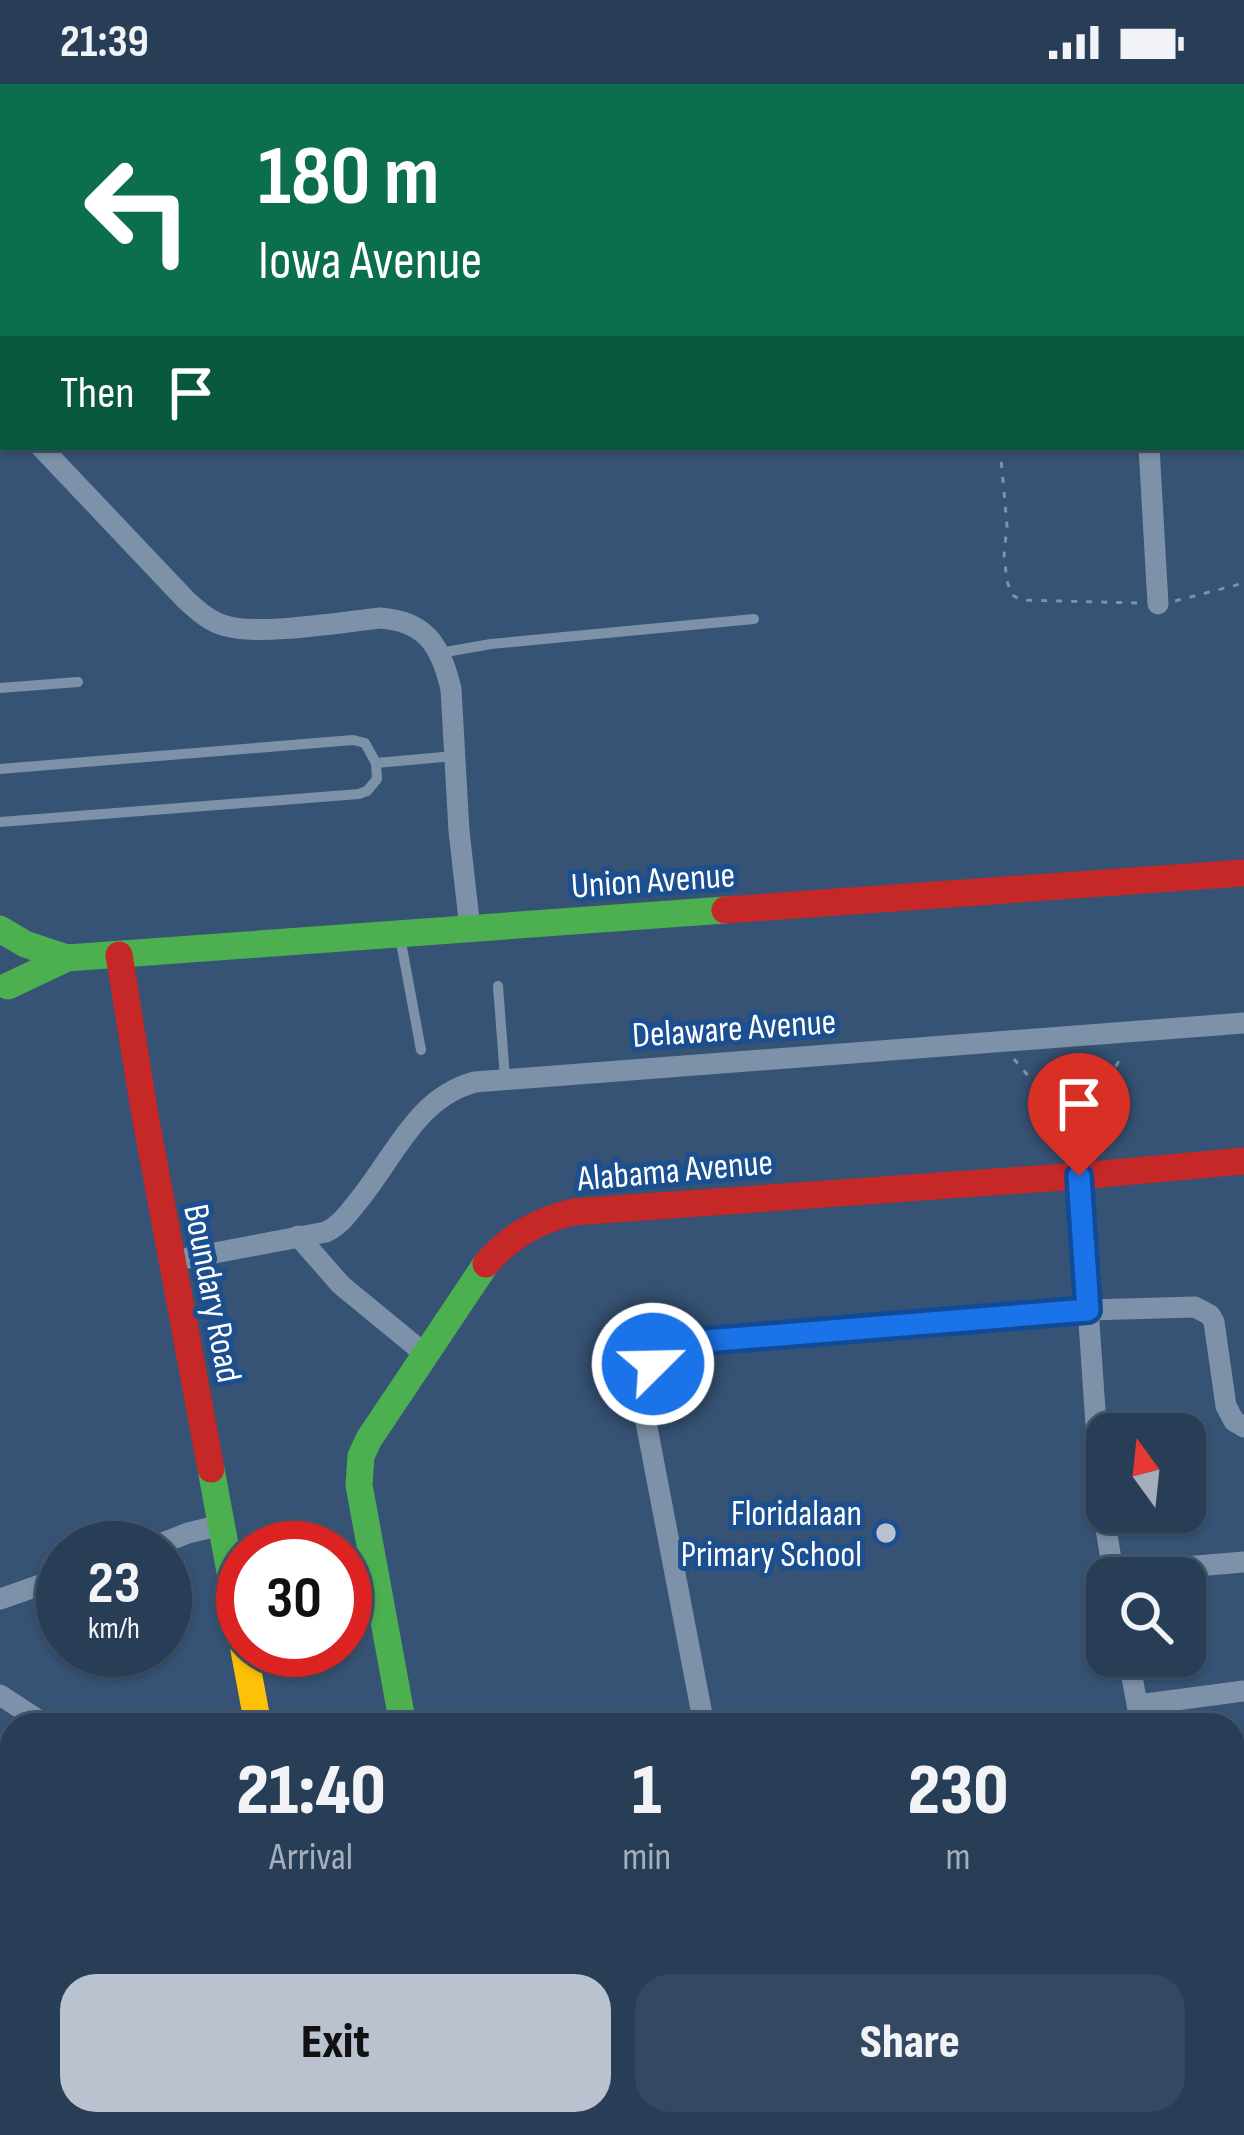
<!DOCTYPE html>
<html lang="en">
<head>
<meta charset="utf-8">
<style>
  :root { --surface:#283e57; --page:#344961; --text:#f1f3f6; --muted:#a5aeba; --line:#44576d; --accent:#b9c2ce }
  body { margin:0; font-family:"Sofia Sans Condensed",sans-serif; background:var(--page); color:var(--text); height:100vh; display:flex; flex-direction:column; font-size:45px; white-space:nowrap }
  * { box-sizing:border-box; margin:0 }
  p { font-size:39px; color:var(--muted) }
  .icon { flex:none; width:66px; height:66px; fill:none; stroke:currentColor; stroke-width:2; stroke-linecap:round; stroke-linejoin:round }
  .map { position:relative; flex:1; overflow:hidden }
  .drawer { position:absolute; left:0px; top:1629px; width:1245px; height:423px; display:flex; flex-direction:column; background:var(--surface); border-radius:36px 36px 0 0; box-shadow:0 3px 9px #0004,0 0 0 3px var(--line) }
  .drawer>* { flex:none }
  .top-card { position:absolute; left:0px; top:0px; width:1245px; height:366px; box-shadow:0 3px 9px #0004,0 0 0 3px var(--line); background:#0b6e4f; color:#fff; overflow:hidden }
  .needle { width:78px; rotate:345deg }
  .controls { position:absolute; left:1086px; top:1329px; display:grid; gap:24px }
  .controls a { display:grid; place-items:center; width:120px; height:120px; border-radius:24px; background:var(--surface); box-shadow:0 3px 9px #0004,0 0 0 3px var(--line); font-size:60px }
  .speed { position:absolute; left:36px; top:1437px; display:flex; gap:24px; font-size:60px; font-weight:700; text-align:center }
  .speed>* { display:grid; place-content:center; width:156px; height:156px; border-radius:50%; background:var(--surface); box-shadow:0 3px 9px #0004,0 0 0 3px var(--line); line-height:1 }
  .speed small { font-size:30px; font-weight:400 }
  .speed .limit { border:18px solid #d22; background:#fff; color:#111 }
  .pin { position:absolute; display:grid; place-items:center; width:102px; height:102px; color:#fff; margin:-123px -51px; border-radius:50% 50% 50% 0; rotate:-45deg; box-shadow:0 0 12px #0007 }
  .pin .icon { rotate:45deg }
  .me { position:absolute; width:132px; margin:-66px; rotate:67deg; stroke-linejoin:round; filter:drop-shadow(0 0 9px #0008) }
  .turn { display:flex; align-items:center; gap:42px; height:252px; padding:0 60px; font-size:54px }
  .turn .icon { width:156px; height:156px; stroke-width:2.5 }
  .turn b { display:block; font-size:84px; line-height:102px }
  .then { display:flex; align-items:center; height:114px; padding:0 60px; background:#0003; gap:24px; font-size:45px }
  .eta { display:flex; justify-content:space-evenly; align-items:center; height:204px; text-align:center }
  .eta b { font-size:72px; font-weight:800; line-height:84px }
  .button { display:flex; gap:24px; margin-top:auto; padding:24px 60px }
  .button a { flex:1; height:138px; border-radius:36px; background:var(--accent); color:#111; font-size:48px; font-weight:800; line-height:138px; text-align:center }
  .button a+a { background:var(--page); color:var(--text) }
  .status { display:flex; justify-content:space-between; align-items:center; height:84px; padding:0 60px; background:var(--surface); direction:ltr }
  .status svg { height:33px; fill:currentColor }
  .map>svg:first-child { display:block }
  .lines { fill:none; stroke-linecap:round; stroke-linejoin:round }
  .path { stroke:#7d92a8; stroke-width:3; stroke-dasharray:6 9; stroke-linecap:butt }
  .lane { stroke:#7d92a8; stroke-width:10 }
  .street { stroke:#7d92a8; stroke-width:21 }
  .fast { stroke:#4caf50; stroke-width:27 }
  .slow { stroke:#ffc107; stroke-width:27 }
  .jam { stroke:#c62828; stroke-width:27 }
  .route-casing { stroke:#114b97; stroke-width:30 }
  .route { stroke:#1a73e8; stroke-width:21 }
  .poi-dot { fill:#b9c2ce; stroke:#1b4f8f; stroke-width:4.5 }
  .labels { text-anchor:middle; stroke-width:10; stroke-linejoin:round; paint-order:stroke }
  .street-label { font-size:36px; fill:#fff; stroke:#1b4f8f }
  .poi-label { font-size:36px; fill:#fff; stroke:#1b4f8f; text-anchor:end }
</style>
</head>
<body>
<div class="status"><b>21:39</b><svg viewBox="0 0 49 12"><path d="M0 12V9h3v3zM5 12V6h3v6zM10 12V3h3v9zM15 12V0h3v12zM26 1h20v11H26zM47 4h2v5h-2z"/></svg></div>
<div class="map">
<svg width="1244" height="2051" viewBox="0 0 1244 2051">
  <rect width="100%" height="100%" fill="#365274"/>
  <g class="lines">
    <g class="path">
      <path d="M973,0V3"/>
      <path d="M1000,363L1007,442L1004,471L1007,497L1012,511L1021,516L1141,519"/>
      <path d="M1175,517L1244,499"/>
      <path d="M1014,975L1053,1021L1073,1073"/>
      <path d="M1070,1060L1123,970"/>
      <path d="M0,1969L12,1968"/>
      <path d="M34,2051L36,2040"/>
    </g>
    <g class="lane">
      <path d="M861,0V3"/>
      <path d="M440,569L491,560L754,535"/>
      <path d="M0,604L78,598"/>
      <path d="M0,685L353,656L365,659L376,679"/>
      <path d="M0,738L359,710L367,707L377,695L376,679L455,672"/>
      <path d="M400,853L421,966"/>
      <path d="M498,902L505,994"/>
    </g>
    <g class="street">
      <path d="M1242,63H1244"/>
      <path d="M1242,164H1244"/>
      <path d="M1242,275L1244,274"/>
      <path d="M0,320L3,323"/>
      <path d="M41,363L186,516C198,527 210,538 226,542C259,552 342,538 380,534C426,537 441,562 451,605L459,747L470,845"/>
      <path d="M1149,363L1158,520"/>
      <path d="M1079,1092L1101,1414L1114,1494"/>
      <path d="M298,1152L341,1201L425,1270"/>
      <path d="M172,1177L326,1148C341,1141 349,1128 359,1116C395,1072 417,1013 475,998L1244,939"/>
      <path d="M150,1464L188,1449L221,1441"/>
      <path d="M1121,1494L1185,1483L1244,1478"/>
      <path d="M0,1515L63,1493"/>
      <path d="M1128,1572L1141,1641"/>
      <path d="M0,1611L46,1641"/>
      <path d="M1138,1621L1244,1607"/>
      <path d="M704,1641L642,1317C643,1284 661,1265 693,1258L1088,1226L1195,1223L1210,1231L1214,1238L1226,1322L1234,1337L1244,1343"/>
      <path d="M1233,1756L1244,1754"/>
      <path d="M1233,1888L1244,1886"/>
      <path d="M1233,2020L1244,2018"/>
      <path d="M476,2040L478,2051"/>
      <path d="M721,2040L723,2051"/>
      <path d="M1066,2051L1125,2040"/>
    </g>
    <g class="fast">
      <path d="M0,845L25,860L67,874"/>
      <path d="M8,902L67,874L725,826"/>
      <path d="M211,1385L243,1558"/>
      <path d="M403,1641L359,1401L361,1372L369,1355L486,1180"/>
      <path d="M333,2040L335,2051"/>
    </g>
    <path class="slow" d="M244,1566L258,1641"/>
    <g class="jam">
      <path d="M725,826L1244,789"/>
      <path d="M119,871L145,1031L211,1385"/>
      <path d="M486,1180C510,1152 537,1137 573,1128L1079,1092L1244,1077"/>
    </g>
  </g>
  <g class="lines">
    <g class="route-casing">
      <path id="route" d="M653,1280L676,1262L693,1258L1088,1226L1079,1092"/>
    </g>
    <use href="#route" class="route"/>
  </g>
  <circle class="poi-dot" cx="886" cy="1449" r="12"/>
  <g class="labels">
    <g class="street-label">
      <text transform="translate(653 795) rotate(-4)" y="13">Union Avenue</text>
      <text transform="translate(734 943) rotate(-4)" y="13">Delaware Avenue</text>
      <text transform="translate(675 1085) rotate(-5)" y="13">Alabama Avenue</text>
      <text transform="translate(214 1209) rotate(79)" y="13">Boundary Road</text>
    </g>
    <g class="poi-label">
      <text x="862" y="1441">Floridalaan<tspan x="862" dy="41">Primary School</tspan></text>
    </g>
  </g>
</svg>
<div class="controls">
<a><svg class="needle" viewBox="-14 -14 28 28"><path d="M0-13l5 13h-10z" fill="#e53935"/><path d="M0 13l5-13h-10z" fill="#a5aeba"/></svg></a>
<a><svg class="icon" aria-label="search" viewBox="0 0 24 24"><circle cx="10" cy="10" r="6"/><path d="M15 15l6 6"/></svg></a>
</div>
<div class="speed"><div>23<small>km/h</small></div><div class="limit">30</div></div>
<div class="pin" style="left:1079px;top:1092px;background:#d93025"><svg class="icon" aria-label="arrive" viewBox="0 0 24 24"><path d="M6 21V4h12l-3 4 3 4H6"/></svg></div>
<svg class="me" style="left:653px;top:1280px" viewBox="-20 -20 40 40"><circle r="17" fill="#1a73e8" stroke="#fff" stroke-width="3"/><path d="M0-11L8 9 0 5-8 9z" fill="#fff"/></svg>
<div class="top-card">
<div class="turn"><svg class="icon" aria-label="left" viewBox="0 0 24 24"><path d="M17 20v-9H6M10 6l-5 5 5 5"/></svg><div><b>180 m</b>Iowa Avenue</div></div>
<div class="then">Then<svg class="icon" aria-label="arrive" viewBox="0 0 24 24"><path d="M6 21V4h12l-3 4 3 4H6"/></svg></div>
</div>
<section class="drawer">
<div class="eta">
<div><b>21:40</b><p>Arrival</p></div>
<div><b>1</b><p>min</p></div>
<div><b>230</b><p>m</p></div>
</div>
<div class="button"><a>Exit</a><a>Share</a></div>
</section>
</div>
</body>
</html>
